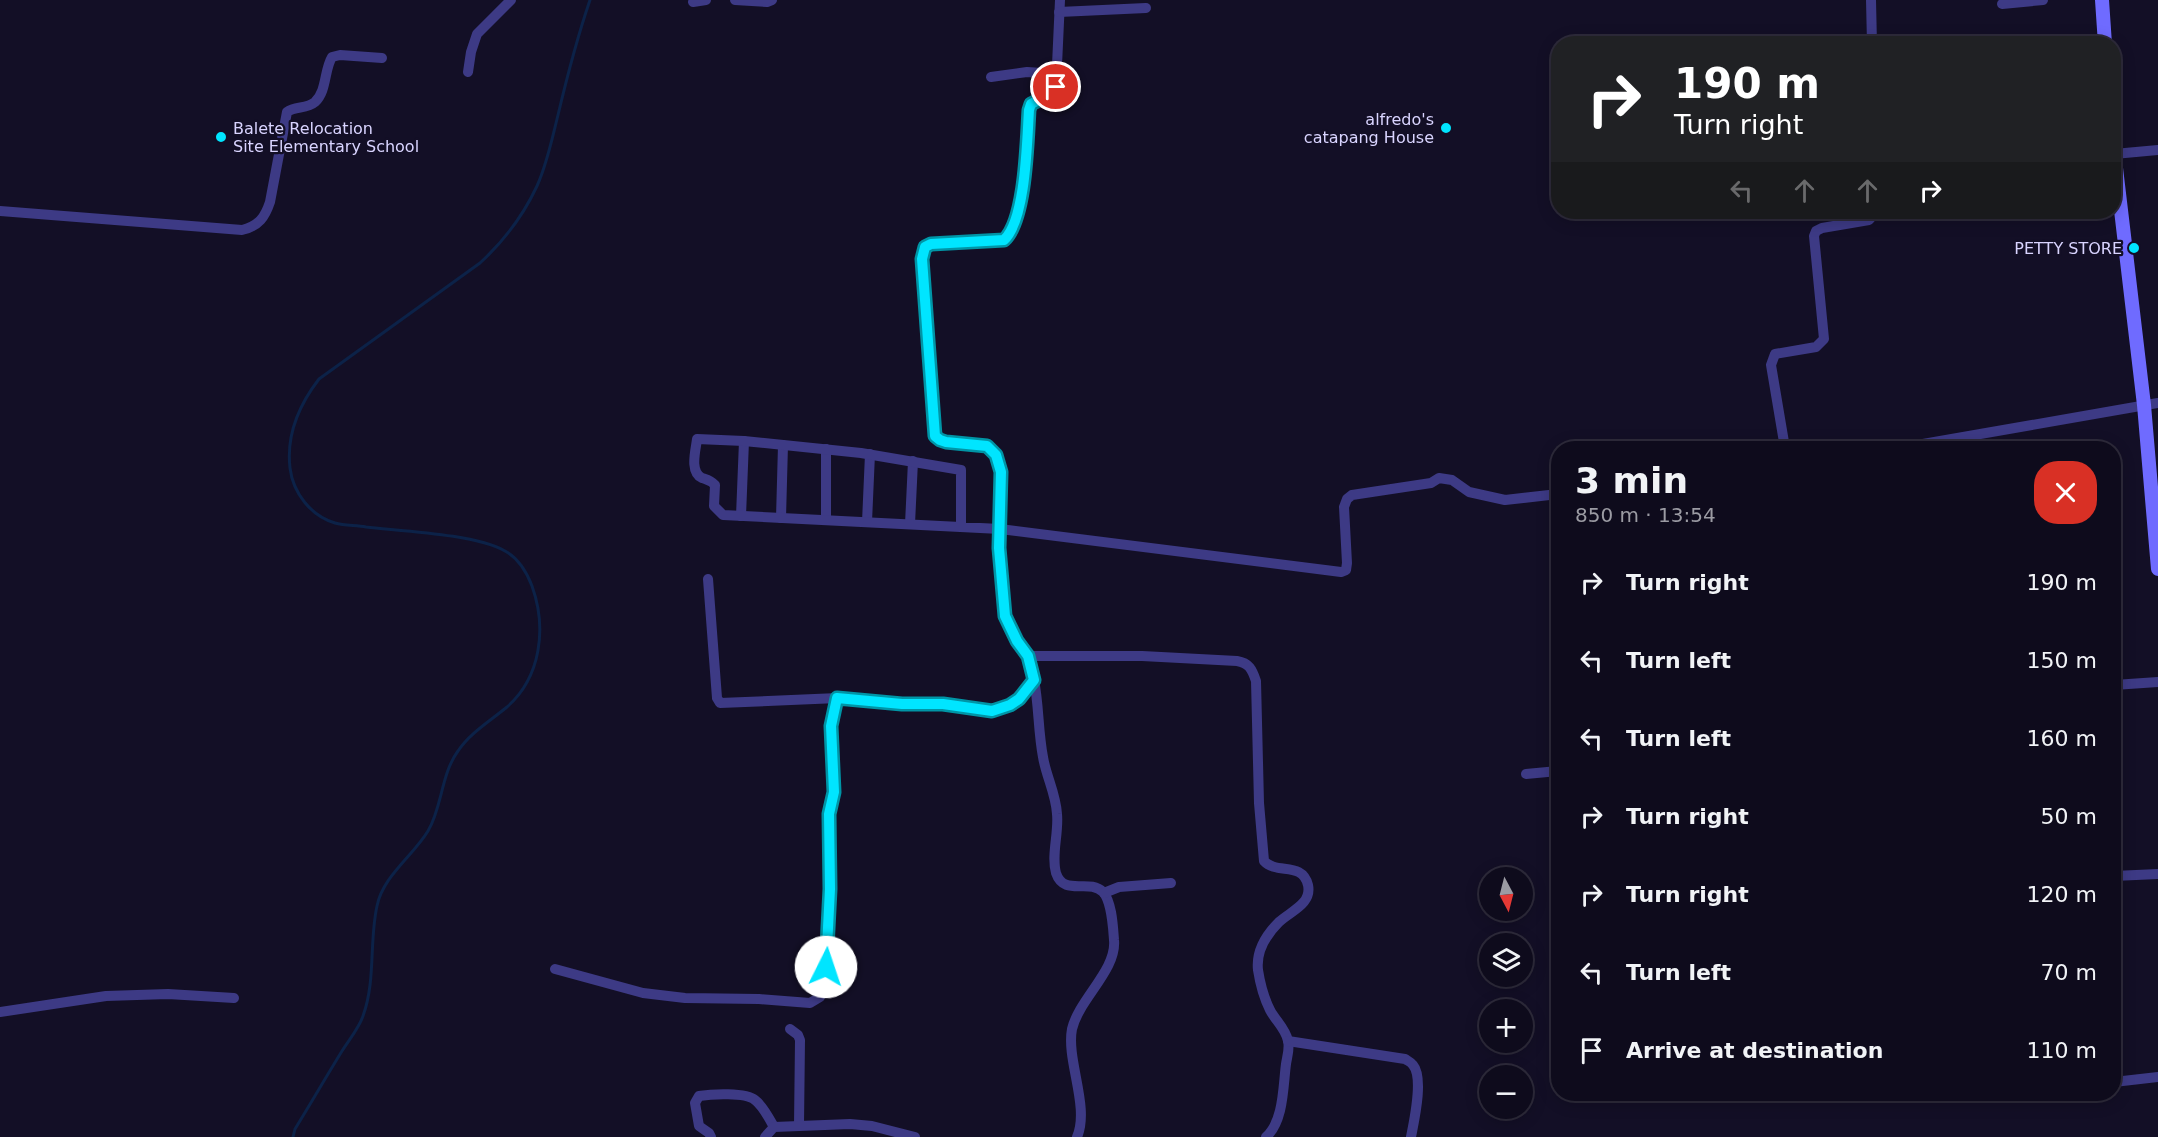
<!DOCTYPE html>
<html lang="en">
<head>
<meta charset="utf-8">
<style>
  :root { --surface:#0e0b1c; --page:#1c1929; --text:#f1f3f6; --muted:#9b9ba3; --line:#2e2b3b }
  body { margin:0; font-family:"DejaVu Sans",sans-serif; background:var(--page); color:var(--text); height:100vh; display:flex; flex-direction:column; font-size:22px; white-space:nowrap }
  * { box-sizing:border-box; margin:0 }
  p { font-size:20px; color:var(--muted) }
  .icon { flex:none; width:33px; height:33px; fill:none; stroke:currentColor; stroke-width:2; stroke-linecap:round; stroke-linejoin:round }
  .map { position:relative; flex:1; overflow:hidden }
  .drawer { position:absolute; left:1551px; top:441px; width:570px; height:660px; display:flex; flex-direction:column; background:var(--surface); border-radius:24px; box-shadow:0 3px 15px #0003,0 0 0 2px var(--line) }
  .drawer>* { flex:none }
  .guide { position:absolute; left:1551px; top:36px; width:570px; height:183px; border-radius:24px; box-shadow:0 3px 15px #0003,0 0 0 2px var(--line); background:#202124; color:#fff; overflow:hidden }
  .needle { width:39px; rotate:173deg }
  .controls { position:absolute; left:1479px; top:867px; display:grid; gap:12px }
  .controls a { display:grid; place-items:center; width:54px; height:54px; border-radius:50%; background:var(--surface); box-shadow:0 3px 15px #0003,0 0 0 2px var(--line); font-size:30px }
  .pin { position:absolute; display:grid; place-items:center; width:51px; height:51px; color:#fff; margin:-26px; border:3px solid #fff; border-radius:50%; box-shadow:0 2px 6px #0007 }
  .me { position:absolute; width:66px; margin:-33px; rotate:4deg; stroke-linejoin:round; filter:drop-shadow(0 0 4px #0008) }
  .turn { display:flex; align-items:center; gap:21px; height:126px; padding:0 24px; font-size:27px }
  .turn .icon { width:78px; height:78px; stroke-width:2.5 }
  .turn b { display:block; font-size:42px; line-height:51px }
  .lanes { display:flex; align-items:center; height:57px; padding:0 24px; background:#0003; justify-content:center; gap:30px; direction:ltr }
  .lanes .off { opacity:.35 }
  .round { display:grid; place-items:center; flex:none; width:63px; height:63px; border-radius:24px; background:var(--page) }
  .summary { display:flex; align-items:center; justify-content:space-between; height:102px; padding:0 24px }
  h1 { font-size:36px; font-weight:700; line-height:45px }
  ul { padding:0; list-style:none }
  li { display:flex; align-items:center; gap:18px; height:78px; padding:0 24px }
  li div { flex:1 }
  li b { display:block; font-size:22px }
  li em { font-style:normal }
  .map>svg:first-child { display:block }
  .lines { fill:none; stroke-linecap:round; stroke-linejoin:round }
  .stream { stroke:#0c2248; stroke-width:3 }
  .street { stroke:#3d3a85; stroke-width:10 }
  .secondary { stroke:#6f6bff; stroke-width:14 }
  .route-casing { stroke:#0095a6; stroke-width:15 }
  .route { stroke:#00e5ff; stroke-width:10 }
  .poi-dot { fill:#00e5ff; stroke:#130f26; stroke-width:2 }
  .labels { text-anchor:middle; stroke-width:4.5; stroke-linejoin:round; paint-order:stroke }
  .poi-label { font-size:16px; fill:#d9d4ff; stroke:#130f26; text-anchor:end }
</style>
</head>
<body>
<div class="map">
<svg width="2158" height="1137" viewBox="0 0 2158 1137">
  <rect width="100%" height="100%" fill="#130f26"/>
  <g class="lines">
    <path class="stream" d="M293,1137L295,1129C311,1103 326,1077 342,1051C349,1040 359,1028 363,1016C376,980 369,942 377,906C383,876 413,856 428,831C442,808 441,774 458,751C470,733 490,721 507,707C541,677 547,628 532,586C527,573 518,558 505,551C475,534 401,531 366,527C356,525 345,526 335,523C311,516 293,493 290,468C286,434 299,405 319,379L480,263C504,241 523,216 537,186C547,164 552,139 558,115C567,77 577,38 590,0"/>
    <g class="street">
      <path d="M735,0L767,2L772,0"/>
      <path d="M1060,0L1056,87L1049,95L1031,104L1029,110C1027,140 1026,220 1004,240L931,244L925,247L922,259L935,436L940,440L946,442C957,443 983,442 991,449C1009,464 999,524 999,546C999,568 1000,593 1005,614C1008,630 1018,641 1026,654C1031,661 1033,672 1034,680C1039,705 1038,731 1043,757C1046,776 1056,794 1057,814C1059,833 1051,855 1056,873C1064,897 1089,878 1103,892C1112,902 1113,927 1114,940C1117,970 1079,999 1072,1029C1066,1060 1090,1107 1077,1137"/>
      <path d="M1871,0L1872,44"/>
      <path d="M693,2L706,0"/>
      <path d="M2002,4L2043,0"/>
      <path d="M1059,12L1146,8"/>
      <path d="M468,72L471,52L477,34L511,0"/>
      <path d="M991,77L1027,72L1057,74"/>
      <path d="M2114,154L2158,150"/>
      <path d="M0,211L242,230C259,226 265,217 270,202L287,112C295,106 307,109 315,102C327,91 324,70 332,57L340,55L382,58"/>
      <path d="M1785,448L1771,365L1775,354L1816,347L1824,339L1814,236L1816,231L1822,228L1869,220L1876,212"/>
      <path d="M1900,448L2158,403"/>
      <path d="M741,516L744,441"/>
      <path d="M781,518L783,445"/>
      <path d="M826,520V449"/>
      <path d="M867,522L870,454"/>
      <path d="M910,524L913,461"/>
      <path d="M961,527V470L861,453L744,441L697,439C696,449 689,472 702,478C708,480 710,480 715,485L714,506L723,515L1000,529L1341,572L1346,570L1347,563L1344,507L1347,499L1352,495L1431,483L1439,478L1452,480L1469,492L1505,500L1558,494"/>
      <path d="M708,579L717,698L720,703L838,698L902,704H943L992,711L1010,705L1019,699L1034,680"/>
      <path d="M1028,656H1142L1237,661C1249,663 1252,669 1256,681L1259,803L1264,861C1277,875 1302,861 1308,885C1312,904 1291,911 1279,922C1266,935 1256,952 1258,970C1260,983 1264,998 1270,1010C1275,1020 1286,1029 1288,1041C1290,1048 1287,1057 1286,1064C1283,1086 1284,1121 1266,1137"/>
      <path d="M2114,685L2158,682"/>
      <path d="M1526,774L1558,771"/>
      <path d="M2114,876L2158,874"/>
      <path d="M1104,893L1119,887L1171,883"/>
      <path d="M555,969L643,993L685,998L759,999L810,1003L820,997L824,986L830,889L829,814L834,792L831,726L838,698"/>
      <path d="M0,1012L106,996L168,994L234,998"/>
      <path d="M790,1029L798,1035L800,1040L799,1125"/>
      <path d="M1288,1041L1405,1059C1408,1061 1411,1062 1413,1065C1424,1078 1414,1121 1411,1137"/>
      <path d="M2114,1082L2158,1077"/>
      <path d="M1924,1094L1929,1096L1970,1094"/>
      <path d="M711,1137L709,1133L699,1126L695,1103L699,1096C711,1094 746,1092 755,1100C763,1106 769,1118 774,1127"/>
      <path d="M765,1137L774,1127L850,1124L872,1126L915,1137"/>
    </g>
    <g class="secondary">
      <path d="M2102,0L2105,44"/>
      <path d="M2114,151L2144,405L2158,569"/>
    </g>
  </g>
  <g class="lines">
    <g class="route-casing">
      <path id="route" d="M826,967L830,889L829,814L834,792L831,726L837,698L902,704H943L992,711L1010,705L1019,699L1034,680L1028,656L1017,641L1005,616L999,548L1001,472L996,455L987,446L946,442L940,440L935,436L922,259L925,247L931,244L1004,240C1026,220 1027,140 1029,110L1031,104L1049,95L1056,87"/>
    </g>
    <use href="#route" class="route"/>
  </g>
  <g class="poi-dot">
    <circle cx="1446" cy="128" r="6"/>
    <circle cx="221" cy="137" r="6"/>
    <circle cx="2134" cy="248" r="6"/>
  </g>
  <g class="labels">
    <g class="poi-label">
      <text x="1434" y="125">alfredo's<tspan x="1434" dy="18">catapang House</tspan></text>
      <text x="233" y="134" text-anchor="start">Balete Relocation<tspan x="233" dy="18">Site Elementary School</tspan></text>
      <text x="2122" y="254">PETTY STORE</text>
    </g>
  </g>
</svg>
<div class="controls">
<a><svg class="needle" viewBox="-14 -14 28 28"><path d="M0-13l5 13h-10z" fill="#e53935"/><path d="M0 13l5-13h-10z" fill="#9b9ba3"/></svg></a>
<a><svg class="icon" aria-label="layers" viewBox="0 0 24 24"><path d="M12 4l9 5-9 5-9-5zM3 14l9 5 9-5"/></svg></a>
<a>+</a>
<a>−</a>
</div>
<div class="pin" style="left:1056px;top:87px;background:#d93025"><svg class="icon" aria-label="arrive" viewBox="0 0 24 24"><path d="M6 21V4h12l-3 4 3 4H6"/></svg></div>
<svg class="me" style="left:826px;top:967px" viewBox="-20 -20 40 40"><circle r="19" fill="#fff"/><path d="M0-13L10 11 0 6-10 11z" fill="#00e5ff"/></svg>
<div class="guide">
<div class="turn"><svg class="icon" aria-label="right" viewBox="0 0 24 24"><path d="M7 20v-9h11M14 6l5 5-5 5"/></svg><div><b>190 m</b>Turn right</div></div>
<div class="lanes"><svg class="icon off" aria-label="left" viewBox="0 0 24 24"><path d="M17 20v-9H6M10 6l-5 5 5 5"/></svg><svg class="icon off" aria-label="ahead" viewBox="0 0 24 24"><path d="M12 20V5M6 11l6-6 6 6"/></svg><svg class="icon off" aria-label="ahead" viewBox="0 0 24 24"><path d="M12 20V5M6 11l6-6 6 6"/></svg><svg class="icon" aria-label="right" viewBox="0 0 24 24"><path d="M7 20v-9h11M14 6l5 5-5 5"/></svg></div>
</div>
<section class="drawer">
<div class="summary"><div><h1>3 min</h1><p>850 m · 13:54</p></div><a class="round" style="background:#d93025;color:#fff"><svg class="icon" aria-label="close" viewBox="0 0 24 24"><path d="M6 6l12 12M18 6L6 18"/></svg></a></div>
<ul>
<li><svg class="icon" aria-label="right" viewBox="0 0 24 24"><path d="M7 20v-9h11M14 6l5 5-5 5"/></svg><div><b>Turn right</b></div><em>190 m</em></li>
<li><svg class="icon" aria-label="left" viewBox="0 0 24 24"><path d="M17 20v-9H6M10 6l-5 5 5 5"/></svg><div><b>Turn left</b></div><em>150 m</em></li>
<li><svg class="icon" aria-label="left" viewBox="0 0 24 24"><path d="M17 20v-9H6M10 6l-5 5 5 5"/></svg><div><b>Turn left</b></div><em>160 m</em></li>
<li><svg class="icon" aria-label="right" viewBox="0 0 24 24"><path d="M7 20v-9h11M14 6l5 5-5 5"/></svg><div><b>Turn right</b></div><em>50 m</em></li>
<li><svg class="icon" aria-label="right" viewBox="0 0 24 24"><path d="M7 20v-9h11M14 6l5 5-5 5"/></svg><div><b>Turn right</b></div><em>120 m</em></li>
<li><svg class="icon" aria-label="left" viewBox="0 0 24 24"><path d="M17 20v-9H6M10 6l-5 5 5 5"/></svg><div><b>Turn left</b></div><em>70 m</em></li>
<li><svg class="icon" aria-label="arrive" viewBox="0 0 24 24"><path d="M6 21V4h12l-3 4 3 4H6"/></svg><div><b>Arrive at destination</b></div><em>110 m</em></li>
</ul>
</section>
</div>
</body>
</html>
